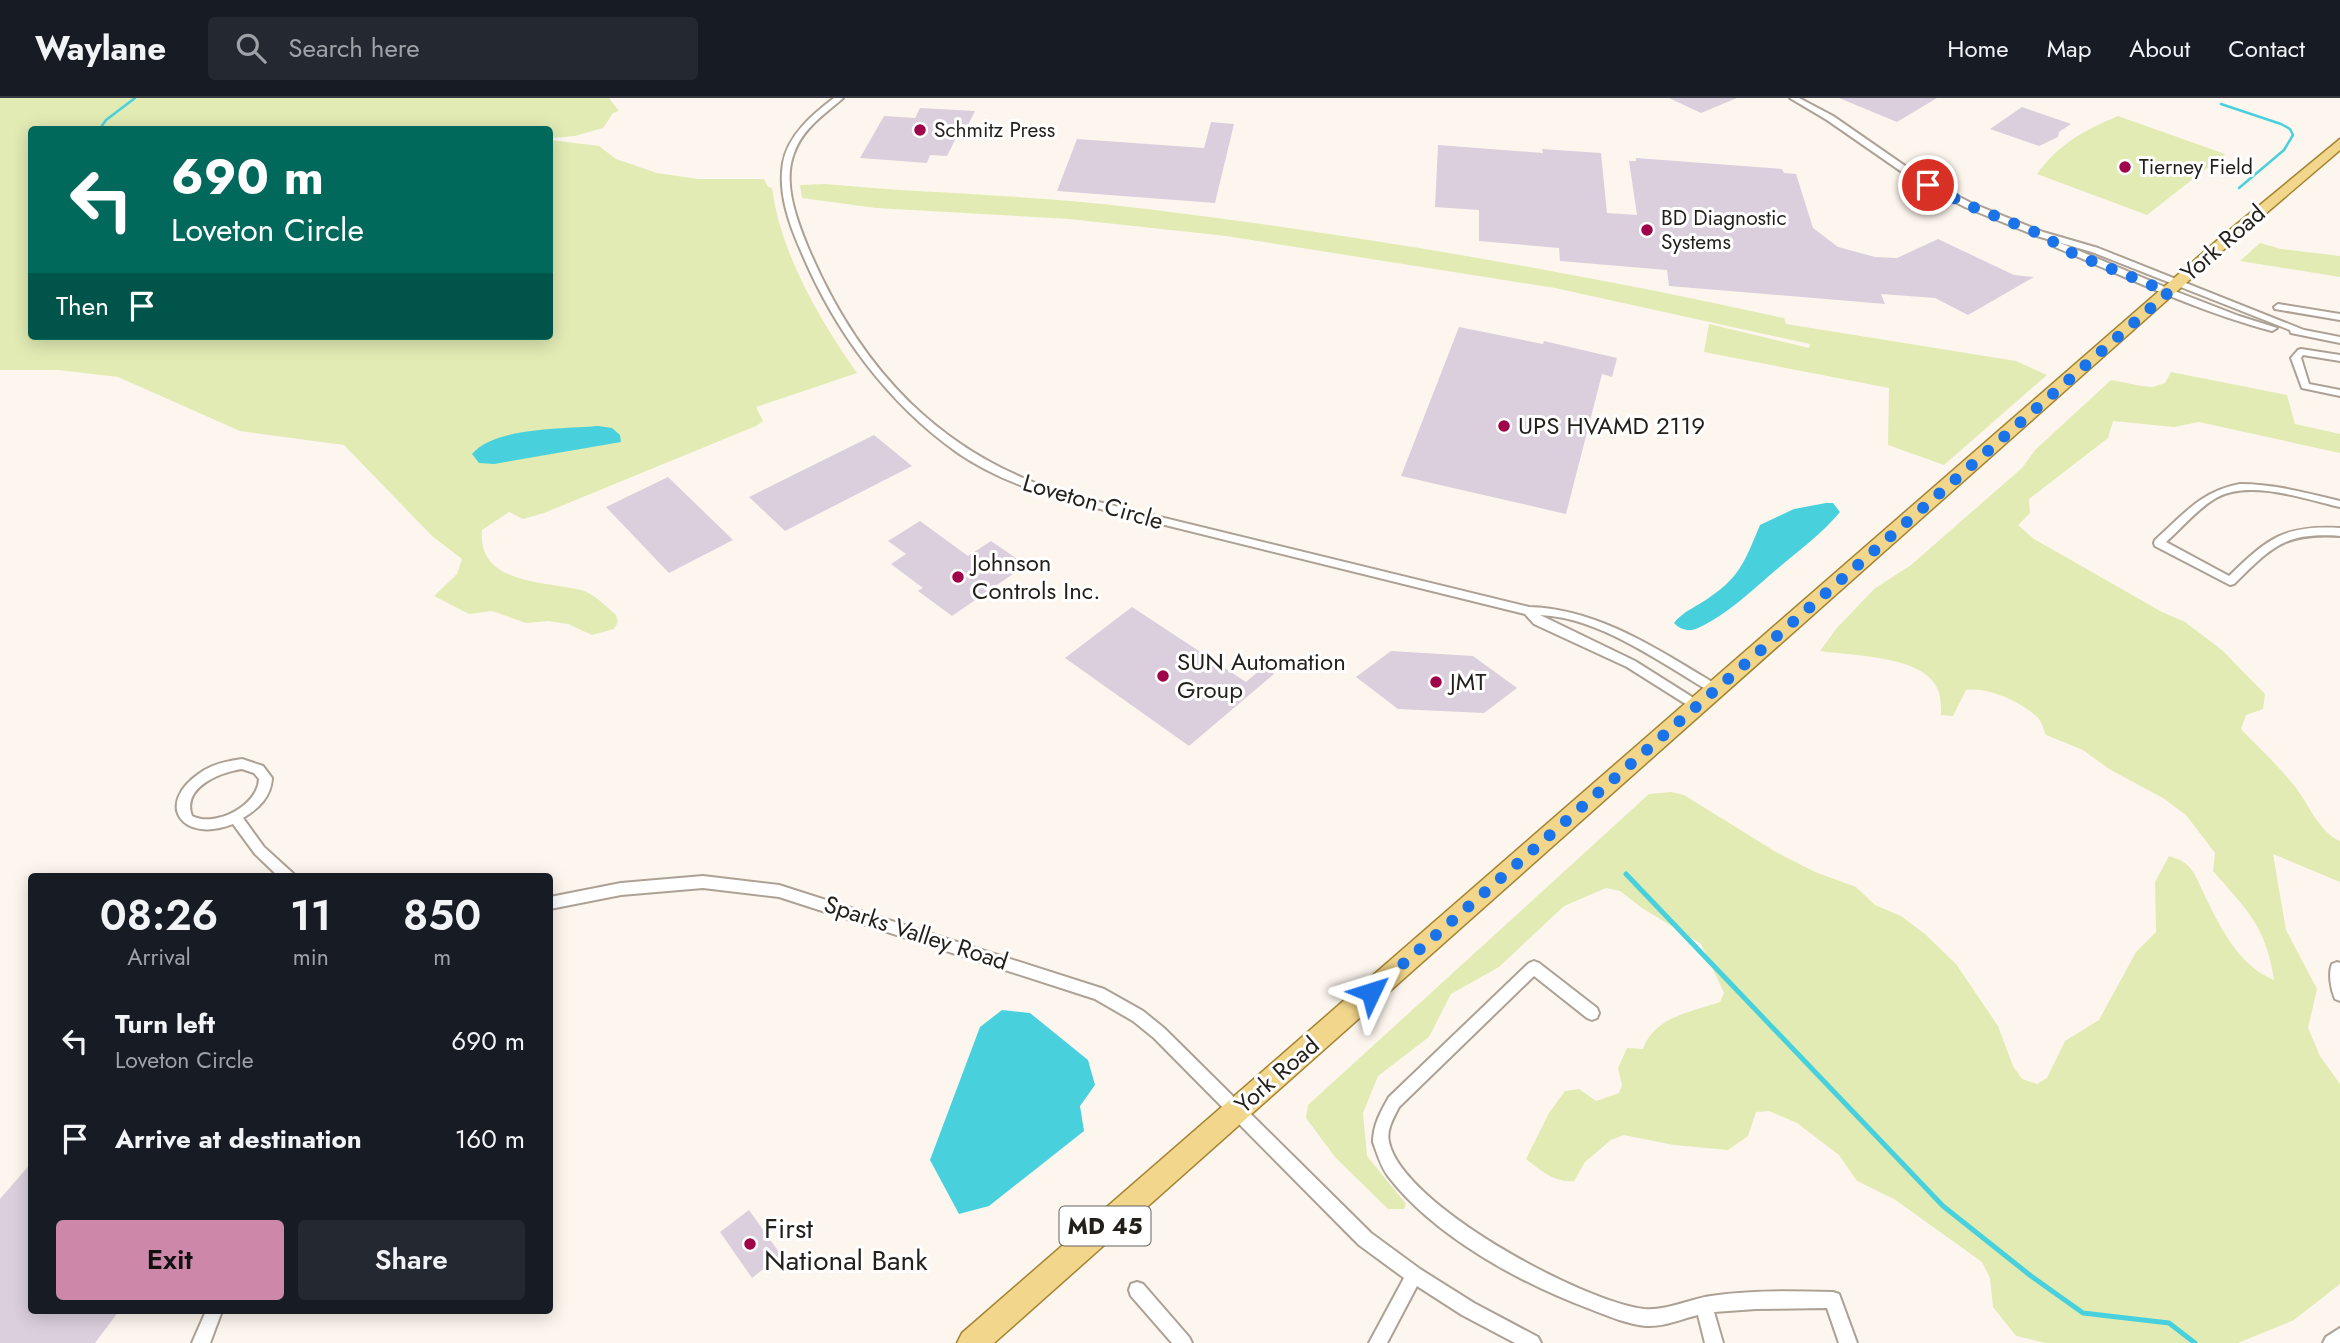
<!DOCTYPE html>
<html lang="en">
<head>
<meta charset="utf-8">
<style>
  :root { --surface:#171b24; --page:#242831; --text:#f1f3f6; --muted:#9ea1a6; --line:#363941; --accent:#cc87a9 }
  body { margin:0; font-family:Jost,sans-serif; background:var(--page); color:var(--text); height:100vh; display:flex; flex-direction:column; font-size:26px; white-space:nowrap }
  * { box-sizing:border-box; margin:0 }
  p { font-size:23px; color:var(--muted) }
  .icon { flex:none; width:38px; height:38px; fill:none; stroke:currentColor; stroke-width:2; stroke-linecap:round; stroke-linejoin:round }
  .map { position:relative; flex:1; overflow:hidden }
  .sheet { position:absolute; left:28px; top:775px; width:525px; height:441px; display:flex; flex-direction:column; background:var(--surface); border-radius:7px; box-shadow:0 4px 18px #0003 }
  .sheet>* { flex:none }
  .guide { position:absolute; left:28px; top:28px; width:525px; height:214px; border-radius:7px; box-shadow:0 4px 18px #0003; background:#00695c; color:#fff; overflow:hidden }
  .pin { position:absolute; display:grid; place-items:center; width:60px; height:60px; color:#fff; margin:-30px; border:4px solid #fff; border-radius:50%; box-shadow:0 2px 7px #0007 }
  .me { position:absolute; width:77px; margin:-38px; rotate:49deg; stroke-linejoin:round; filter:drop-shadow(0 0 5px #0008) }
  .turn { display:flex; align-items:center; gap:24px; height:147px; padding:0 28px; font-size:32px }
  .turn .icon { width:91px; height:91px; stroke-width:2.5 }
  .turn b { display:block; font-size:49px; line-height:60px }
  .then { display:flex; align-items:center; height:66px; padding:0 28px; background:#0003; gap:14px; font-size:26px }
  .eta { display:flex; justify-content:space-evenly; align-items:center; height:119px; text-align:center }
  .eta b { font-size:42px; font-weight:600; line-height:49px }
  .action { display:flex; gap:14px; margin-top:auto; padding:14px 28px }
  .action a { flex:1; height:80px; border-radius:7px; background:var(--accent); color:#111; font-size:28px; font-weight:600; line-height:80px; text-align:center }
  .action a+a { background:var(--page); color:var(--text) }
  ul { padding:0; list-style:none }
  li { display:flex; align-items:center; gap:21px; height:98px; padding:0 28px }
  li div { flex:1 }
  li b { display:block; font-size:26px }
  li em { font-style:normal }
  header { display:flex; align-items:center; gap:42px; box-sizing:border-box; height:98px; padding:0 35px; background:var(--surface); border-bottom:2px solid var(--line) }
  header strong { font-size:33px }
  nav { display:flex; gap:38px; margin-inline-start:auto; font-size:24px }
  .search { width:490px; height:63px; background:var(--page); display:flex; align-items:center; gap:18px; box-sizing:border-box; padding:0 24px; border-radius:7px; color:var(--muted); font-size:26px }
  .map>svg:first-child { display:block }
  .green { fill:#e2ebb4 }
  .water { fill:#48d1dc }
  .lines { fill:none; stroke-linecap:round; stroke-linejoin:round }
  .stream-far1 { stroke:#48d1dc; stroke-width:2.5 }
  .stream { stroke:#48d1dc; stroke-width:5 }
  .building { fill:#dbcfdd }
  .minor-casing { stroke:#aca194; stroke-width:4 }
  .primary-casing { stroke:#a48431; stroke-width:3 }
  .minor { fill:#fff; fill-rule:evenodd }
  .primary { fill:#f2d68b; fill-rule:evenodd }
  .route { stroke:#1a73e8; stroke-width:12; stroke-dasharray:0 21.6 }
  .poi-dot { fill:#9f044a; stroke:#fff; stroke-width:2.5 }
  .labels { text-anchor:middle; stroke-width:6; stroke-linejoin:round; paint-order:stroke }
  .far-poi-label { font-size:21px; fill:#231f1a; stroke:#fff; text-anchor:start }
  .shield { fill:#fff; stroke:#65625f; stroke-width:2 }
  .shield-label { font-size:23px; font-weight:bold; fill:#231f1a }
  .street-label { font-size:24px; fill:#231f1a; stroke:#fff }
  .poi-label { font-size:24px; fill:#231f1a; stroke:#fff; text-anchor:start }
  .near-poi-label { font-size:28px; fill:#231f1a; stroke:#fff; text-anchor:start }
</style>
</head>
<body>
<header>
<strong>Waylane</strong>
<div class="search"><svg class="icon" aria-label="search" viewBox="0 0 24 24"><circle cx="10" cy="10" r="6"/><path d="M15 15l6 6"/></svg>Search here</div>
<nav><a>Home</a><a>Map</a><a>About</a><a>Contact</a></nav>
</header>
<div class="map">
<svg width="2340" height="1245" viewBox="0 0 2340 1245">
  <rect width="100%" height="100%" fill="#fdf6ee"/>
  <g class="green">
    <path d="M0,0H609L619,13L613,15L603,30L575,38L550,40V32H32V238H550V42L599,48L616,61L657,75L698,81H764L768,89L772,90C781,156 819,221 857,275L756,309L763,323L756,328L544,415L523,421L509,414L482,432C477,486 543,483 581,492C593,495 606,508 616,517L618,524L614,531L592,537L568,526L548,523L526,525L492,513L469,516L434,498L457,476L462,461L432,438L344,347L240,333L118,279L59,272H0Z"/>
    <path d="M2118,18L2225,56L2147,117L2037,76C2058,46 2085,32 2118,18Z"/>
    <path d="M825,86C932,96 1040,97 1147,111C1361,137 1573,174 1784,220L1786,226L2016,263L2047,277L1944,367L1888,347L1889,290L1704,254L1709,226L1809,250L1810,246L1555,190L1226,138L1069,121L876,110L802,100L800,87Z"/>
    <path d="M2260,145L2281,151L2340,158V179L2240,163Z"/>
    <path d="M2171,274L2287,297L2295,326L2340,336V355L2199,324L2174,329L2113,323L2108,340L2029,401L2030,415L2018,427L2034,441L2162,514L2185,524L2222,552L2265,596L2263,611L2246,617L2241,631C2258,649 2276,665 2291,684C2308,702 2316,732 2340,743V784L2273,756L2286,832L2317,891L2308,930L2320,958L2340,986V1186L2294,1222L2238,1245H2046L2016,1238L1993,1209L1990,1180L1982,1164L1894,1101L1857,1083L1839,1057L1797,1025L1769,1013L1756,1014L1748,1038L1728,1052L1674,1047L1624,1037L1611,1042L1585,1064L1574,1083C1555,1085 1540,1072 1526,1061L1549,1015L1565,993L1579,991L1596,1003L1619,995L1622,987L1618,970L1627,950L1643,951C1654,919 1691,914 1720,904L1724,895L1701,846L1642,810L1620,793L1606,790L1564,808L1499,869L1451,896L1429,939L1378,978L1363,1015L1367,1058L1406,1106L1404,1111H1388L1335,1059L1306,1020L1308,1007L1649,696L1671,694L1684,697L1776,754L1815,774L1856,789L1875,807L1901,818L1925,836L1956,866L1998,928L2013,968L2022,981L2037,986L2047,980L2065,943L2099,922L2136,854L2156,834L2155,784L2169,758C2174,760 2180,761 2185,765C2195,773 2199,786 2205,798C2220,829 2239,868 2274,882C2266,828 2247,812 2213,773L2215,755L2186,717L2163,700L2109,671L2083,652L2046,637C2044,633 2042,625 2039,621C2025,605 1987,588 1966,592L1953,618L1941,617C1941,610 1941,602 1939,595C1929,557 1852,558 1820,553L1836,531L1874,491L1911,467L2022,370L2035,352L2111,282L2141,288L2153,289L2165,285Z"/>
  </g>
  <g class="water">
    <path d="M598,328L612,330L620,337L621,344L494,366L479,365L472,356C494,329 564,331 598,328Z"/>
    <path d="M1826,405H1833L1840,414C1821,437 1799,452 1776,472C1752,492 1727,517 1698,530C1690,534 1680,532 1674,525C1683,513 1698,508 1710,499C1741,478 1746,460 1760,427L1794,411Z"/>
    <path d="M1002,912L1030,915L1088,962L1095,987L1080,1008L1084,1033L989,1108L959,1116L930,1062L980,929Z"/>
  </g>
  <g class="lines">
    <g class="stream-far1">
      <path d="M2221,6L2281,26L2290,31L2293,37L2284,52L2239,90"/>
      <path d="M99,32L106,22L135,0"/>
    </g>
    <path class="stream" d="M1626,776L1943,1108L2031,1178L2083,1215L2169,1225L2195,1245"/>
  </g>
  <g class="building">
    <path d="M1669,0H1737L1701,15Z"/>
    <path d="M1839,0H1937L1897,24Z"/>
    <path d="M2022,9L2071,26L2059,34L2058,39L2039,48L1990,31Z"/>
    <path d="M920,10L975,13L961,41L956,40L947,58L930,57L927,65L860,60L884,18L915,20Z"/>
    <path d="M1211,24L1234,26L1215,105L1057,93L1077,41L1204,50Z"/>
    <path d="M1438,47L1543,55L1542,51L1601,55L1607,115L1637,117L1629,63H1636V60L1782,71L1784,75L1796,76L1813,130L1838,149L1875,159L1897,160L1938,141L2014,177L2034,179L1968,217L1935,200L1881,196L1885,206L1669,188L1667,172L1560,163L1559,150L1479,143V112L1435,109Z"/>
    <path d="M1459,229L1543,246L1544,243L1617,260L1612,279L1602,276L1566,416L1401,378Z"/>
    <path d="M874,337L912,368L785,433L749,399Z"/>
    <path d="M668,379L733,442L669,475L606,409Z"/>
    <path d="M920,423L968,458L991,443L1026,467L952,518L918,493L923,490L891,466L906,456L888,443Z"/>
    <path d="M1132,509L1246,584L1266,567L1274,576L1189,648L1065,560Z"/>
    <path d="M1391,553L1473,558L1517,590L1484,615L1398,611L1356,579Z"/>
    <path d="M32,1064V1213H119L95,1245H0V1101Z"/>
    <path d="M749,1112L781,1157L752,1180L720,1134Z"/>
  </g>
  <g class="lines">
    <g class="minor-casing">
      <g id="minor">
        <path d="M834,0H843C824,17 803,30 794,55C782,85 797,123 809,152C861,273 942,359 1070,397L1529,509C1600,511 1660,553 1719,588L1721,591L1719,594H1711C1661,565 1599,519 1540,517L1635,563L1700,604L1702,607L1700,610H1692L1627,569L1534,526L1525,516L1064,402C1027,391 990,377 958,355C887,305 834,232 801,153C789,126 778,95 783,65C788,37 813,16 834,0Z"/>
        <path d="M1790,0H1799L1833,18L1921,79L1971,105L2043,134L2098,150L2304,232L2340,239V245L2291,235L2290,232L2092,154L2037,138L1965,109L1915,83L1827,22Z"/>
        <path d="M2058,144L2172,192L2239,218L2277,230L2272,233C2197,213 2126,179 2055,149L2054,147Z"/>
        <path d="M2278,206L2340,216V222L2275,211L2274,209Z"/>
        <path d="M2301,251L2340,257V263L2303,257L2301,260L2309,286L2340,292V298L2302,290L2291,260L2298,252Z"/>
        <path d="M2240,386C2274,386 2307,395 2340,403V409C2305,401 2249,381 2216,400C2197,411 2182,430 2166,444L2229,478C2268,440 2284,427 2340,430V438C2284,434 2272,449 2234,486L2230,487L2155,448L2154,445L2155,442C2183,417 2201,393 2240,386Z"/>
        <path d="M242,661L263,668L272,680C271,699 259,710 243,720L264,749L297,779H280L277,777L255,756L233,726C182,746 154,706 200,675C212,666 228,663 242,661ZM242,671L254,675L259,681C258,708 215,730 192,718C181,689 221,674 242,671Z"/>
        <path d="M703,778L779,787L1104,891L1143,913L1164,930L1371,1135L1420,1171L1474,1205L1538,1239L1541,1245H1515L1462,1217L1417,1188L1387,1245H1369L1404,1180L1359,1147L1154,940L1133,923L1095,901L779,799L703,790L621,797L550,811V799L621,785Z"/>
        <path d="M1534,863L1539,865L1597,910L1599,915L1597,920L1592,922L1587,920L1534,878L1399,1009C1394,1019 1386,1032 1389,1044C1402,1107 1583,1204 1644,1211C1667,1213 1689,1201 1711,1198C1751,1192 1793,1193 1833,1194L1839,1196L1857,1245H1839L1827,1210L1756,1211L1714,1214L1723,1245H1705L1698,1217C1681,1221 1664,1229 1646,1228C1627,1226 1608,1218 1590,1211C1520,1185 1434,1138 1388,1078C1381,1069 1377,1055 1373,1044C1373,1027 1381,1013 1389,999L1529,865Z"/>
        <path d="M2337,864L2340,865V903L2335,901C2331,892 2328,875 2332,866Z"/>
        <path d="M1137,1184L1143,1186L1189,1239L1192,1245H1172L1131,1198L1129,1192L1131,1186Z"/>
        <path d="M206,1213H222L210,1245H192Z"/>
        <path d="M2340,1230V1245H2323L2326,1239Z"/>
      </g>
    </g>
    <g class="primary-casing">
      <path id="primary" d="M2340,41V52L2230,146L994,1245H957L962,1235L2220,140Z"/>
    </g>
    <use href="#minor" class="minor"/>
    <use href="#primary" class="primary"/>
  </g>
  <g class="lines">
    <path class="route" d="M1371,894L2169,194L2074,156L2040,136L1968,107L1928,87"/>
  </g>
  <g class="poi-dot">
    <circle cx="920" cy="32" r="7"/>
    <circle cx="2125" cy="69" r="7"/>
    <circle cx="1647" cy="132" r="7"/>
    <circle cx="1504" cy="328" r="7"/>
    <circle cx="958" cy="479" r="7"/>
    <circle cx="1163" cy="578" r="7"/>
    <circle cx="1436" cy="584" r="7"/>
    <circle cx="750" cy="1146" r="7"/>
  </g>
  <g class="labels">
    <g class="far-poi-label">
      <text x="934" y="39">Schmitz Press</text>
      <text x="2139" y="76">Tierney Field</text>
      <text x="1661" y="127">BD Diagnostic<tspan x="1661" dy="24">Systems</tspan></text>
    </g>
    <rect class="shield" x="1059.5" y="1108.5" width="91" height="39" rx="5"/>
    <g class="shield-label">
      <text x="1105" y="1136">MD 45</text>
    </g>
    <g class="street-label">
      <text transform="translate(2223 145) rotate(-41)" y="8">York Road</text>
      <text transform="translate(1093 404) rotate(16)" y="8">Loveton Circle</text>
      <text transform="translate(916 835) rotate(18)" y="8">Sparks Valley Road</text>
      <text transform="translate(1277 977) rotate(-41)" y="8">York Road</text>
    </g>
    <g class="poi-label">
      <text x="1518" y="336">UPS HVAMD 2119</text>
      <text x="972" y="473">Johnson<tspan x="972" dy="28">Controls Inc.</tspan></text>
      <text x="1177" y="572">SUN Automation<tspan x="1177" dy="28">Group</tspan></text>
      <text x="1450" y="592">JMT</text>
    </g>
    <g class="near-poi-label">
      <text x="764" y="1140">First<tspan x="764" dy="32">National Bank</tspan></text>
    </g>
  </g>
</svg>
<div class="pin" style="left:1928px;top:87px;background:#d93025"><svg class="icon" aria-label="arrive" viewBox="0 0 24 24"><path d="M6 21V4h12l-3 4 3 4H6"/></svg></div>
<svg class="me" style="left:1371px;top:894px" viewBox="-20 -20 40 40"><path d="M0-17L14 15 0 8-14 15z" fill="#1a73e8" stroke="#fff" stroke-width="4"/></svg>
<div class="guide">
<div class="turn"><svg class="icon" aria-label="left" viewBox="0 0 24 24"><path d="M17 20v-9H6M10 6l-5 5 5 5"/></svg><div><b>690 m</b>Loveton Circle</div></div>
<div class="then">Then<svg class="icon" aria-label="arrive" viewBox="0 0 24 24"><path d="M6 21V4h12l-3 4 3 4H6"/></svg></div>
</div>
<section class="sheet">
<div class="eta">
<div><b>08:26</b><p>Arrival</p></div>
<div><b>11</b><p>min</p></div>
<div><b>850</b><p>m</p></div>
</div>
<ul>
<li><svg class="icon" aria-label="left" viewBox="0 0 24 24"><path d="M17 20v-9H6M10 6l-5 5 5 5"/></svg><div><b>Turn left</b><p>Loveton Circle</p></div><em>690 m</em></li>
<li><svg class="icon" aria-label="arrive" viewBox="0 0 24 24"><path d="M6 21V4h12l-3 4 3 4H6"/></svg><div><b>Arrive at destination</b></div><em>160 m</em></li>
</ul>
<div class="action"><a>Exit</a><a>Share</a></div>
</section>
</div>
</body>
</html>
